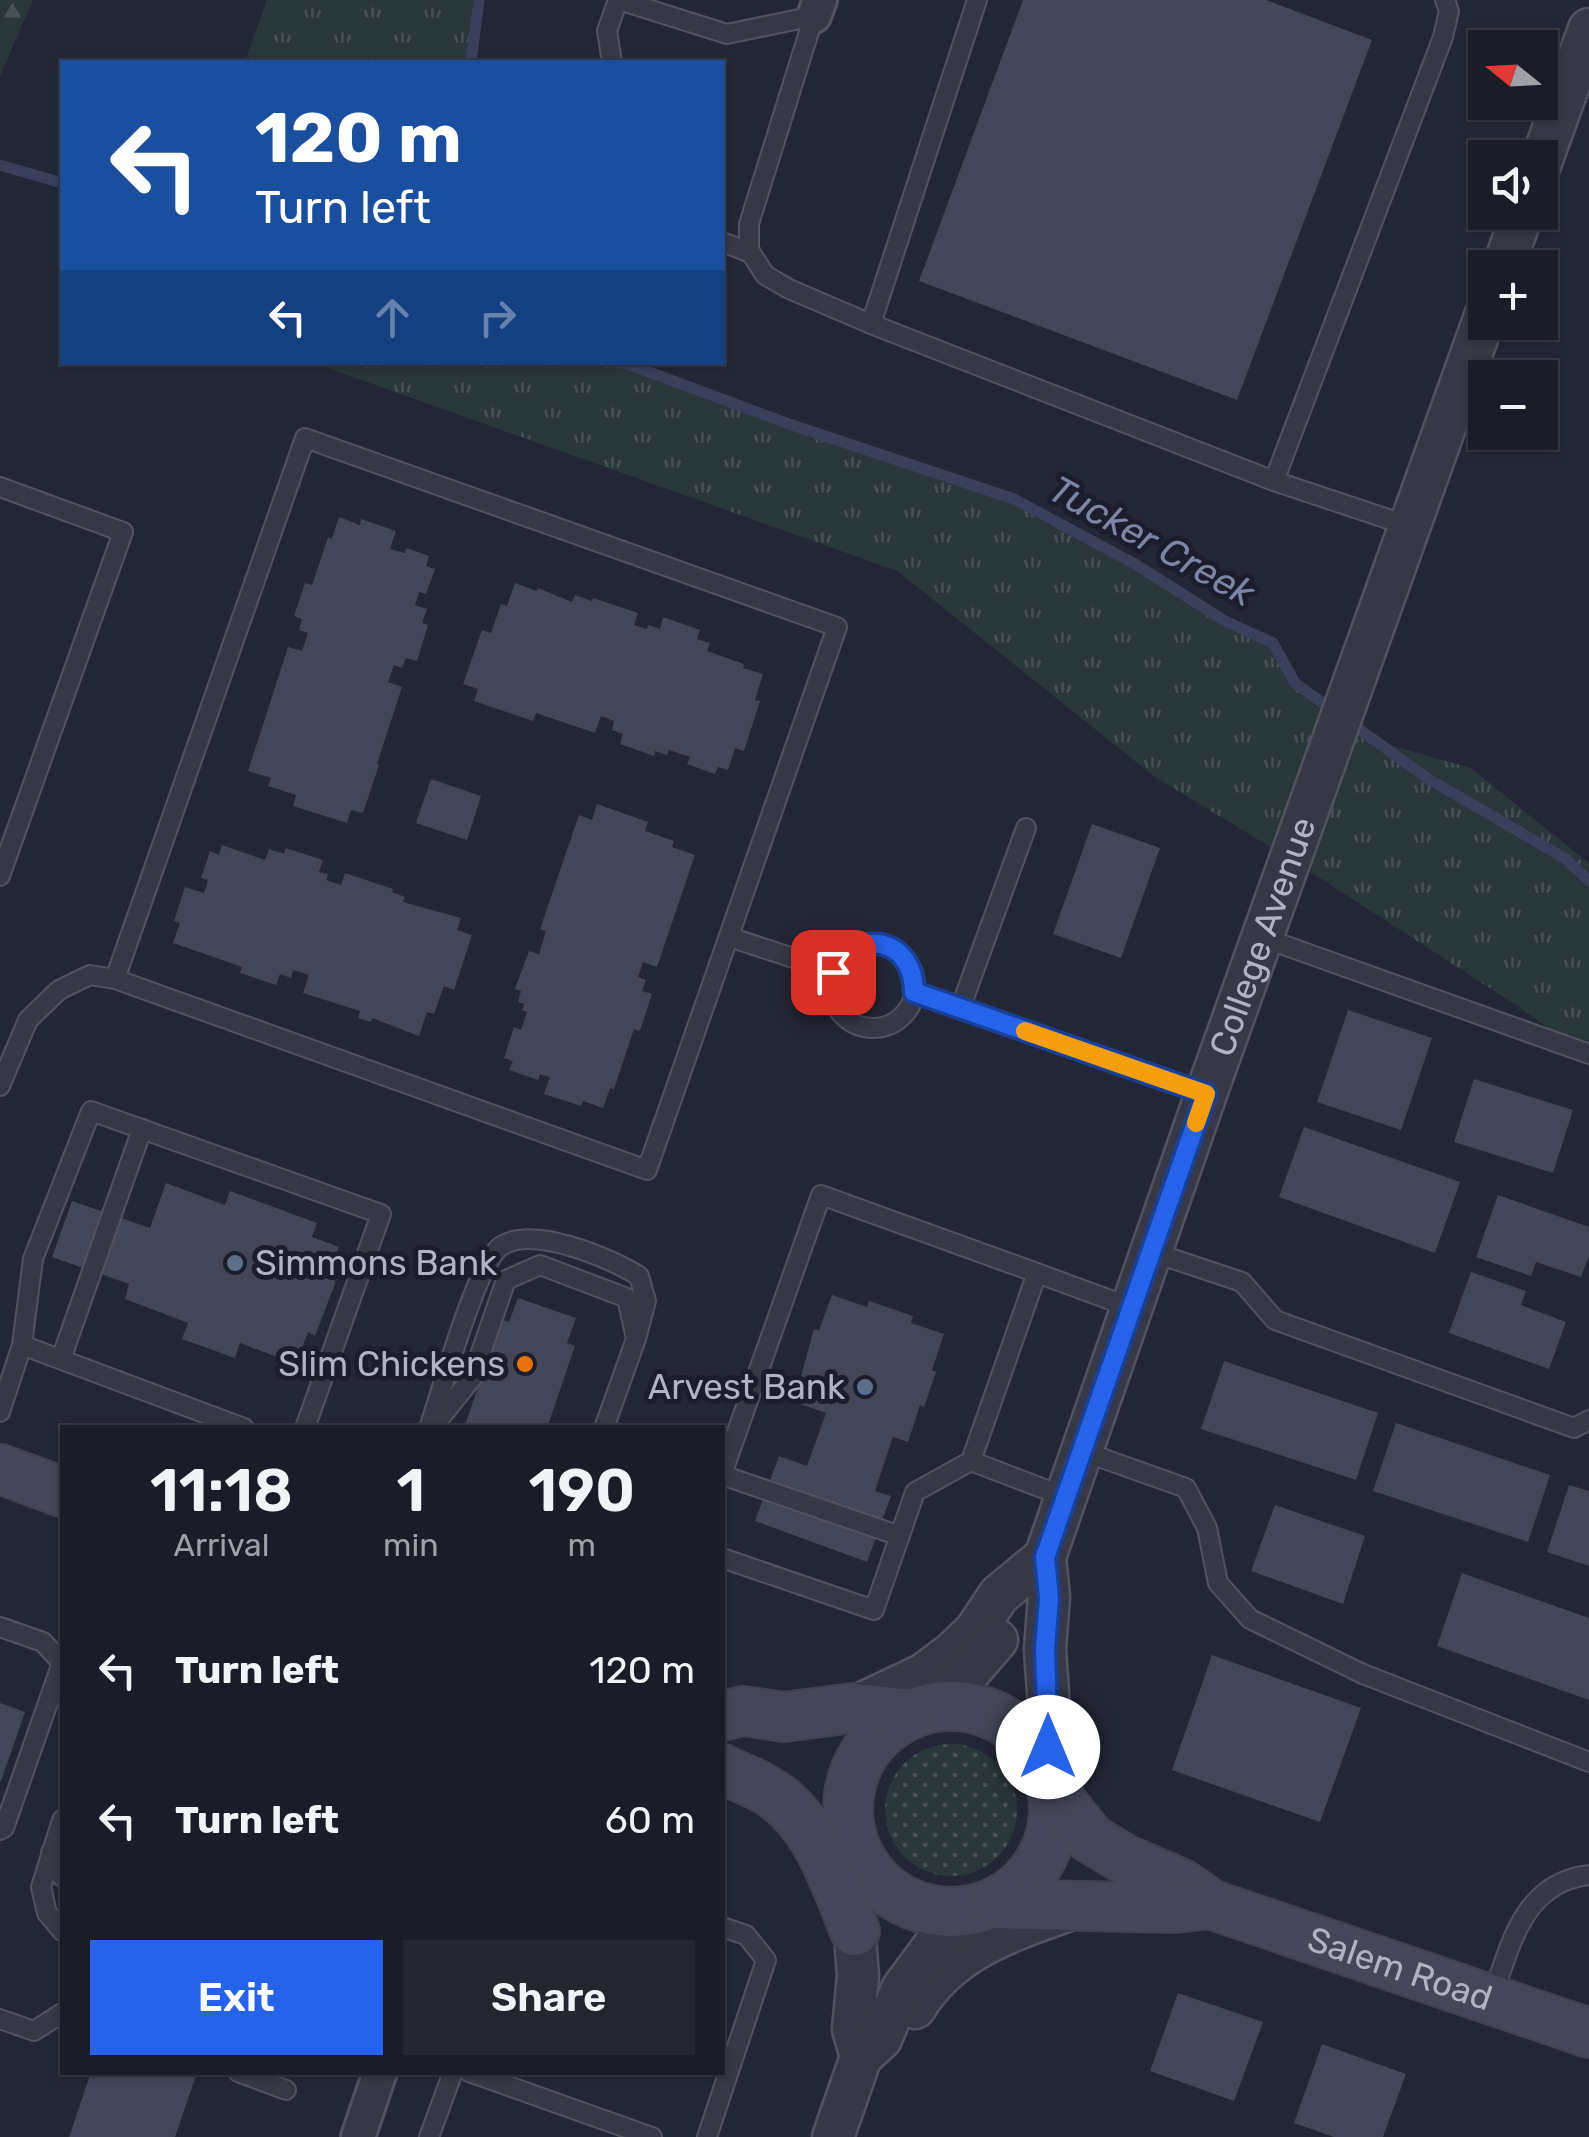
<!DOCTYPE html>
<html lang="en">
<head>
<meta charset="utf-8">
<style>
  :root { --surface:#1a1c27; --page:#23252f; --text:#f1f3f6; --muted:#9fa1a7; --line:#383a44; --accent:#2563eb }
  body { margin:0; font-family:Rubik,sans-serif; background:var(--page); color:var(--text); height:100vh; display:flex; flex-direction:column; font-size:38px; white-space:nowrap }
  * { box-sizing:border-box; margin:0 }
  p { font-size:32px; color:var(--muted) }
  .icon { flex:none; width:55px; height:55px; fill:none; stroke:currentColor; stroke-width:2; stroke-linecap:round; stroke-linejoin:round }
  .map { position:relative; flex:1; overflow:hidden }
  .side { position:absolute; left:60px; top:1425px; width:665px; height:650px; display:flex; flex-direction:column; background:var(--surface); border-radius:0px; box-shadow:0 2px 8px #0004,0 0 0 2px var(--line) }
  .side>* { flex:none }
  .top-card { position:absolute; left:60px; top:60px; width:665px; height:305px; border-radius:0px; box-shadow:0 2px 8px #0004,0 0 0 2px var(--line); background:#1a4fa0; color:#fff; overflow:hidden }
  .needle { width:65px; rotate:288deg }
  .tools { position:absolute; left:1468px; top:30px; display:grid; gap:20px }
  .tools a { display:grid; place-items:center; width:90px; height:90px; border-radius:0px; background:var(--surface); box-shadow:0 2px 8px #0004,0 0 0 2px var(--line); font-size:50px }
  .pin { position:absolute; display:grid; place-items:center; width:85px; height:85px; color:#fff; margin:-42px; border-radius:20px; box-shadow:0 5px 15px #0006 }
  .me { position:absolute; width:110px; margin:-55px; rotate:0deg; stroke-linejoin:round; filter:drop-shadow(0 0 8px #0008) }
  .turn { display:flex; align-items:center; gap:35px; height:210px; padding:0 30px; font-size:45px }
  .turn .icon { width:130px; height:130px; stroke-width:2.5 }
  .turn b { display:block; font-size:70px; line-height:85px }
  .lanes { display:flex; align-items:center; height:95px; padding:0 30px; background:#0003; justify-content:center; gap:50px; direction:ltr }
  .lanes .off { opacity:.35 }
  .eta { display:flex; justify-content:space-evenly; align-items:center; height:170px; text-align:center }
  .eta b { font-size:60px; font-weight:600; line-height:70px }
  .cta { display:flex; gap:20px; margin-top:auto; padding:20px 30px }
  .cta a { flex:1; height:115px; border-radius:0px; background:var(--accent); color:#fff; font-size:40px; font-weight:600; line-height:115px; text-align:center }
  .cta a+a { background:var(--page); color:var(--text) }
  ul { padding:0; list-style:none }
  li { display:flex; align-items:center; gap:30px; height:150px; padding:0 30px }
  li div { flex:1 }
  li b { display:block; font-size:38px }
  li em { font-style:normal }
  .map>svg:first-child { display:block }
  .grass { fill:url(#grass-dots) }
  .forest { fill:url(#forest-firs) }
  .park { fill:url(#park-tufts) }
  .lines { fill:none; stroke-linecap:round; stroke-linejoin:round }
  .stream { stroke:#3a405b; stroke-width:11 }
  .building { fill:#424657 }
  .service-casing { stroke:#515360; stroke-width:22 }
  .minor-casing { stroke:#515360; stroke-width:38 }
  .tertiary-casing { stroke:#515360; stroke-width:45 }
  .secondary-casing { stroke:#3f424f; stroke-width:52 }
  .service { stroke:#363945; stroke-width:18 }
  .minor { stroke:#363945; stroke-width:32 }
  .tertiary { stroke:#363945; stroke-width:40 }
  .secondary { stroke:#454758; stroke-width:48 }
  .route-casing { stroke:#184099; stroke-width:25 }
  .route { stroke:#2563eb; stroke-width:18 }
  .slow { stroke:#f59e0b; stroke-width:18 }
  .service-dot { fill:#5c6f8a; stroke:#1b1e2a; stroke-width:4 }
  .food-dot { fill:#e8710a; stroke:#1b1e2a; stroke-width:4 }
  .labels { text-anchor:middle; stroke-width:10; stroke-linejoin:round; paint-order:stroke }
  .street-label { font-size:35px; fill:#b1b3c2; stroke:#1b1e2a }
  .poi-label { font-size:35px; fill:#b1b3c2; stroke:#1b1e2a; text-anchor:end }
  .water-label { font-size:38px; font-style:italic; fill:#7c85a6; stroke:#1b1e2a }
</style>
</head>
<body>
<div class="map">
<svg width="1589" height="2137" viewBox="0 0 1589 2137">
  <defs>
    <pattern id="grass-dots" width="8" height="8" patternUnits="userSpaceOnUse" patternTransform="scale(2.5)"><rect width="8" height="8" fill="#29363a"/><path d="M2 2h.1M6 6h.1" fill="none" stroke="#465155" stroke-width="1.8" stroke-linecap="round"/></pattern>
    <pattern id="forest-firs" width="22" height="20" patternUnits="userSpaceOnUse" patternTransform="scale(2.5)"><rect width="22" height="20" fill="#29363a"/><path d="M5 1l3.5 6h-7zM16 11l3.5 6h-7z" fill="#465155"/></pattern>
    <pattern id="park-tufts" width="24" height="20" patternUnits="userSpaceOnUse" patternTransform="scale(2.5)"><rect width="24" height="20" fill="#29363a"/><path d="M3 7l-1-3M5 7V3M7 7l1-3M15 17l-1-3M17 17v-4M19 17l1-3" fill="none" stroke="#465155"/></pattern>
  </defs>
  <rect width="100%" height="100%" fill="#232634"/>
  <circle class="grass" cx="951" cy="1810" r="66"/>
  <path class="forest" d="M0,0H33L0,76Z"/>
  <g class="park">
    <path d="M267,0H479L471,62H245Z"/>
    <path d="M314,363H622L789,424L1014,499L1135,564L1225,621L1273,643L1295,683L1389,745L1471,768L1589,863V1057L1516,1005L1292,860L1155,777L897,571Z"/>
  </g>
  <g class="lines">
    <g class="stream">
      <path d="M471,62L479,0"/>
      <path d="M0,165L62,183"/>
      <path d="M622,362L789,424L1014,499L1135,564L1225,621L1273,643L1295,683L1427,778L1566,859L1589,881"/>
    </g>
  </g>
  <g class="building">
    <path d="M1023,0H1266L1372,40L1237,400L919,281Z"/>
    <path d="M339,517L360,525L361,519L396,531L390,549L405,553L406,548L429,556L426,566L435,569L426,594L419,592L415,605L427,609L422,623L428,625L417,661L406,658L402,668L394,665L388,682L402,687L377,764L379,765L363,813L351,810L347,823L293,806L296,795L268,786L271,778L248,771L288,647L302,651L308,633L299,630L302,619L294,616L305,583L312,585L328,537L332,539Z"/>
    <path d="M515,583L537,591L538,588L572,602L575,595L592,601L593,598L638,613L634,625L647,629L648,625L660,629L663,617L700,630L697,639L710,643L707,651L744,664L743,668L763,674L755,700L760,701L744,751L735,748L728,770L718,767L715,774L687,764L690,757L669,750L667,755L655,751L654,756L620,744L623,734L612,730L614,721L601,716L595,733L536,713L533,721L474,701L478,689L463,684L482,630L491,633L501,604L507,606Z"/>
    <path d="M431,779L481,796L467,840L416,823Z"/>
    <path d="M597,804L648,822L645,831L674,841L672,847L695,855L657,967L643,962L638,977L646,980L642,991L652,994L640,1031L634,1029L614,1089L610,1088L603,1108L583,1101L581,1106L544,1094L550,1077L540,1074L538,1080L509,1070L513,1061L504,1058L514,1027L521,1030L527,1012L522,1010L524,1004L518,1002L521,991L515,989L529,951L539,954L546,931L540,929L579,815L592,820Z"/>
    <path d="M1092,824L1160,848L1121,958L1053,934Z"/>
    <path d="M222,845L265,860L269,849L284,854L286,848L323,860L319,872L328,874L326,880L341,885L345,873L393,889L392,892L405,897L403,902L461,918L457,930L472,935L454,990L444,986L434,1014L427,1012L419,1036L372,1018L371,1022L358,1018L360,1011L303,993L309,975L293,970L291,978L280,974L276,985L240,973L242,967L173,943L180,923L174,921L185,887L204,893L208,880L201,878L210,851L219,855Z"/>
    <path d="M1348,1010L1432,1038L1401,1130L1317,1102Z"/>
    <path d="M1474,1079L1573,1110L1553,1173L1454,1142Z"/>
    <path d="M1304,1127L1460,1182L1435,1253L1279,1197Z"/>
    <path d="M166,1183L225,1205L230,1191L317,1223L312,1237L339,1247L328,1278L336,1281L315,1336L308,1332L296,1364L240,1343L235,1358L182,1339L188,1323L125,1299L129,1284L52,1257L72,1201L150,1228Z"/>
    <path d="M1498,1195L1589,1227V1256L1581,1277L1536,1262L1531,1276L1476,1257Z"/>
    <path d="M1471,1272L1526,1291L1521,1305L1566,1322L1549,1369L1449,1333Z"/>
    <path d="M832,1295L867,1307L869,1301L913,1316L911,1323L944,1334L932,1370L936,1372L924,1407L920,1405L908,1442L893,1437L875,1491L891,1496L867,1562L755,1521L779,1456L807,1466L826,1413L794,1402L814,1329L819,1330Z"/>
    <path d="M518,1298L576,1318L567,1343L575,1346L547,1428H464L479,1384L475,1383L497,1318L509,1322Z"/>
    <path d="M1224,1361L1378,1413L1356,1480L1201,1429Z"/>
    <path d="M1396,1423L1550,1475L1528,1542L1373,1491Z"/>
    <path d="M1569,1485L1589,1491V1566L1547,1552Z"/>
    <path d="M1275,1505L1365,1536L1343,1604L1251,1571Z"/>
    <path d="M1462,1573L1589,1618V1700L1437,1646Z"/>
    <path d="M1212,1655L1361,1708L1320,1822L1172,1770Z"/>
    <path d="M0,1703L25,1712L1,1781H0Z"/>
    <path d="M1178,1993L1263,2022L1234,2101L1150,2071Z"/>
    <path d="M1322,2044L1406,2074L1383,2137H1334L1294,2123Z"/>
    <path d="M91,2072H187L196,2076L175,2137H69Z"/>
  </g>
  <g class="lines">
    <g class="service-casing">
      <g id="service">
        <path d="M619,0L727,34L814,16L749,224V250L765,275L789,289L871,324L1274,481L1409,526"/>
        <path d="M612,62L607,31L618,0"/>
        <path d="M722,242L751,253"/>
        <path d="M871,324L977,0"/>
        <path d="M1274,481L1443,37L1449,11L1445,0"/>
        <path d="M0,487L123,532"/>
        <path d="M0,876L123,532"/>
        <path d="M729,937L833,971"/>
        <path d="M1264,938L1589,1054"/>
        <circle cx="873" cy="986" r="42"/>
        <path d="M914,992L1206,1094"/>
        <path d="M960,1009L1026,828"/>
        <path d="M0,1086L28,1020L59,990L90,975L115,979L647,1170L837,627L305,438L115,979"/>
        <path d="M1152,1252L1242,1282L1275,1320L1574,1428L1589,1420"/>
        <path d="M22,1345L244,1428"/>
        <path d="M61,1359L142,1129"/>
        <path d="M0,1412L22,1345L33,1259L91,1111L381,1214L305,1428"/>
        <path d="M435,1424L472,1378L506,1280L540,1265L627,1298L635,1334"/>
        <path d="M429,1428C441,1393 476,1265 500,1247C531,1224 610,1258 639,1276L646,1301L636,1339L604,1428"/>
        <path d="M1082,1451L1186,1488L1207,1528L1218,1583L1250,1619L1363,1674L1589,1762"/>
        <path d="M722,1474L821,1195L1037,1273"/>
        <path d="M722,1475L900,1536"/>
        <path d="M1065,1497L971,1461L1037,1273L1132,1308"/>
        <path d="M722,1558L874,1610L915,1492L971,1461"/>
        <path d="M0,1627L43,1642L62,1663"/>
        <path d="M62,1820L41,1887L47,1913L62,1931"/>
        <path d="M0,1830L4,1828L62,1663"/>
        <path d="M51,1852L62,1877"/>
        <path d="M1492,1997C1511,1944 1523,1883 1589,1875"/>
        <path d="M0,2019L34,2031L62,2013"/>
        <path d="M238,2072L286,2090"/>
        <path d="M469,2072L652,2137"/>
        <path d="M429,2137L453,2072"/>
        <path d="M707,2137L766,1960L746,1935L722,1927"/>
      </g>
    </g>
    <g class="minor-casing">
      <g id="minor">
        <path d="M814,16L820,0"/>
        <path d="M358,2137L380,2072"/>
      </g>
    </g>
    <g class="tertiary-casing">
      <g id="tertiary">
        <path d="M1540,165L1589,29"/>
        <path d="M1503,268L1523,212"/>
        <path d="M852,1708L924,1674L952,1653L975,1631L999,1595L1045,1557"/>
        <path d="M929,1708L959,1684L997,1640"/>
        <path id="s1" d="M1047,1771L1050,1723L1045,1649L1049,1597L1045,1557L1206,1094L1485,316"/>
        <path d="M858,1857L852,1897L858,1976L853,2029L861,2057"/>
        <path d="M915,2008C950,1950 1010,1931 1069,1910"/>
        <path d="M833,2137L861,2057L881,2039L902,1989L942,1935L983,1908"/>
      </g>
    </g>
    <g class="secondary-casing">
      <g id="secondary">
        <path d="M0,1469L62,1492"/>
        <circle cx="951" cy="1809" r="103"/>
        <path d="M722,1716L743,1711L784,1717L852,1708L911,1714"/>
        <path d="M722,1769C736,1776 751,1781 765,1789C816,1818 834,1880 855,1931"/>
        <path id="s2" d="M1053,1791L1091,1839L1126,1860L1182,1884L1210,1904L1589,2033"/>
        <path d="M994,1904L1174,1908L1210,1904"/>
      </g>
    </g>
    <use href="#service" class="service"/>
    <use href="#minor" class="minor"/>
    <use href="#tertiary" class="tertiary"/>
    <use href="#secondary" class="secondary"/>
  </g>
  <g class="lines">
    <g class="route-casing">
      <path id="route" d="M833,972C859,926 914,939 914,992L1206,1094L1045,1557L1049,1598L1045,1649L1048,1747"/>
    </g>
    <use href="#route" class="route"/>
    <path class="slow" d="M1025,1031L1206,1094L1196,1123"/>
  </g>
  <g class="service-dot">
    <circle cx="235" cy="1263" r="10"/>
    <circle cx="865" cy="1387" r="10"/>
  </g>
  <circle class="food-dot" cx="525" cy="1364" r="10"/>
  <g class="labels">
    <g class="street-label">
      <text dy="12" stroke="none"><textPath href="#s1" startOffset="872">College Avenue</textPath></text>
      <text dy="12" stroke="none"><textPath href="#s2" startOffset="398">Salem Road</textPath></text>
    </g>
    <g class="poi-label">
      <text x="255" y="1275" text-anchor="start">Simmons Bank</text>
      <text x="505" y="1376">Slim Chickens</text>
      <text x="845" y="1399">Arvest Bank</text>
    </g>
    <g class="water-label">
      <text transform="translate(1152 541) rotate(29)" y="13">Tucker Creek</text>
    </g>
  </g>
</svg>
<div class="tools">
<a><svg class="needle" viewBox="-14 -14 28 28"><path d="M0-13l5 13h-10z" fill="#e53935"/><path d="M0 13l5-13h-10z" fill="#9fa1a7"/></svg></a>
<a><svg class="icon" aria-label="sound" viewBox="0 0 24 24"><path d="M4 9h4l5-4v14l-5-4H4zM17 9q2 3 0 6"/></svg></a>
<a>+</a>
<a>−</a>
</div>
<div class="pin" style="left:833px;top:972px;background:#d93025"><svg class="icon" aria-label="arrive" viewBox="0 0 24 24"><path d="M6 21V4h12l-3 4 3 4H6"/></svg></div>
<svg class="me" style="left:1048px;top:1747px" viewBox="-20 -20 40 40"><circle r="19" fill="#fff"/><path d="M0-13L10 11 0 6-10 11z" fill="#2563eb"/></svg>
<div class="top-card">
<div class="turn"><svg class="icon" aria-label="left" viewBox="0 0 24 24"><path d="M17 20v-9H6M10 6l-5 5 5 5"/></svg><div><b>120 m</b>Turn left</div></div>
<div class="lanes"><svg class="icon" aria-label="left" viewBox="0 0 24 24"><path d="M17 20v-9H6M10 6l-5 5 5 5"/></svg><svg class="icon off" aria-label="ahead" viewBox="0 0 24 24"><path d="M12 20V5M6 11l6-6 6 6"/></svg><svg class="icon off" aria-label="right" viewBox="0 0 24 24"><path d="M7 20v-9h11M14 6l5 5-5 5"/></svg></div>
</div>
<section class="side">
<div class="eta">
<div><b>11:18</b><p>Arrival</p></div>
<div><b>1</b><p>min</p></div>
<div><b>190</b><p>m</p></div>
</div>
<ul>
<li><svg class="icon" aria-label="left" viewBox="0 0 24 24"><path d="M17 20v-9H6M10 6l-5 5 5 5"/></svg><div><b>Turn left</b></div><em>120 m</em></li>
<li><svg class="icon" aria-label="left" viewBox="0 0 24 24"><path d="M17 20v-9H6M10 6l-5 5 5 5"/></svg><div><b>Turn left</b></div><em>60 m</em></li>
</ul>
<div class="cta"><a>Exit</a><a>Share</a></div>
</section>
</div>
</body>
</html>
